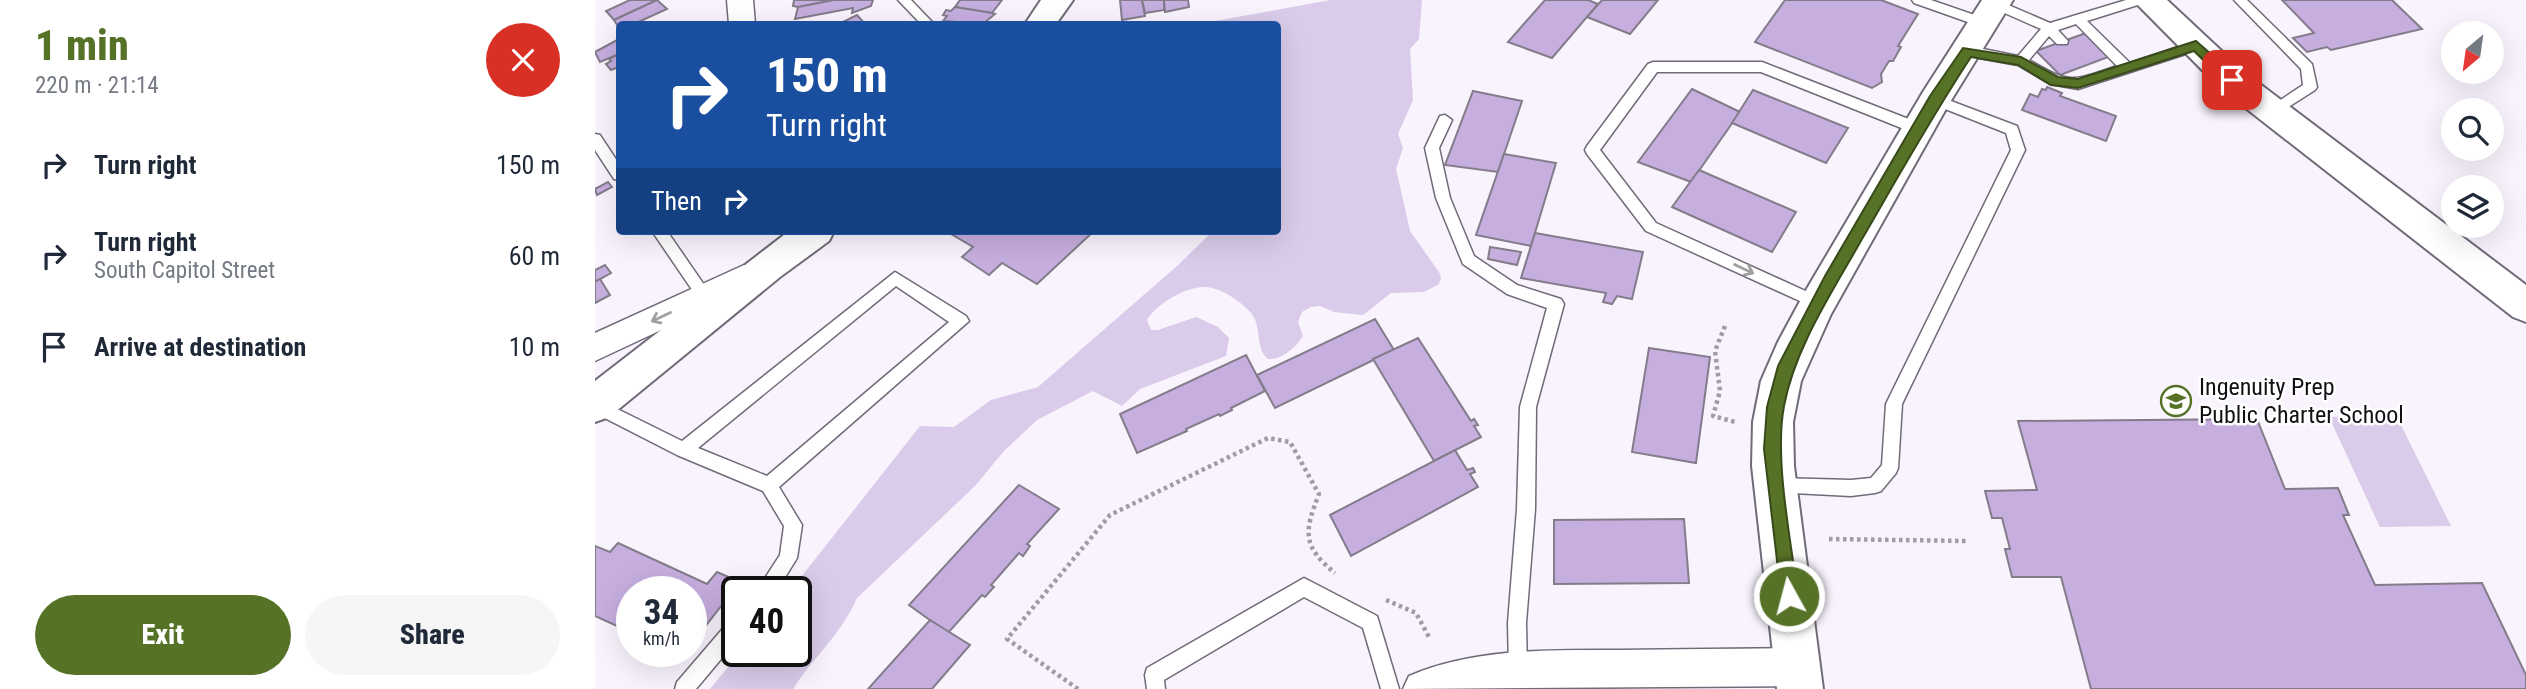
<!DOCTYPE html>
<html lang="en">
<head>
<meta charset="utf-8">
<style>
  :root { --surface:#fff; --page:#f6f6f7; --text:#1f2937; --muted:#747a83; --accent:#567226 }
  body { margin:0; font-family:"Roboto Condensed",sans-serif; background:var(--page); color:var(--text); height:100vh; display:flex; flex-direction:column; font-size:26px; white-space:nowrap }
  * { box-sizing:border-box; margin:0 }
  p { font-size:23px; color:var(--muted) }
  .icon { flex:none; width:38px; height:38px; fill:none; stroke:currentColor; stroke-width:2; stroke-linecap:round; stroke-linejoin:round }
  .map { position:relative; flex:1; overflow:hidden }
  .sheet { display:flex; flex-direction:column; background:var(--surface); width:595px }
  .sheet>* { flex:none }
  .top-card { position:absolute; left:21px; top:21px; width:665px; height:214px; border-radius:7px; box-shadow:0 7px 28px #0002; background:#1a4fa0; color:#fff; overflow:hidden }
  .needle { width:46px; rotate:209deg }
  .tools { position:absolute; left:1846px; top:21px; display:grid; gap:14px }
  .tools a { display:grid; place-items:center; width:63px; height:63px; border-radius:50%; background:var(--surface); box-shadow:0 7px 28px #0002; font-size:35px }
  .speed { position:absolute; left:21px; top:576px; display:flex; gap:14px; font-size:35px; font-weight:700; text-align:center }
  .speed>* { display:grid; place-content:center; width:91px; height:91px; border-radius:50%; background:var(--surface); box-shadow:0 7px 28px #0002; line-height:1 }
  .speed small { font-size:18px; font-weight:400 }
  .speed .limit { border:4px solid #111; border-radius:10px; background:#fff; color:#111 }
  .pin { position:absolute; display:grid; place-items:center; width:60px; height:60px; color:#fff; margin:-30px; border-radius:14px; box-shadow:0 4px 10px #0006 }
  .me { position:absolute; width:77px; margin:-38px; rotate:353deg; stroke-linejoin:round; filter:drop-shadow(0 0 5px #0008) }
  .turn { display:flex; align-items:center; gap:24px; height:147px; padding:0 35px; font-size:32px }
  .turn .icon { width:91px; height:91px; stroke-width:2.5 }
  .turn b { display:block; font-size:49px; line-height:60px }
  .then { display:flex; align-items:center; height:66px; padding:0 35px; background:#0003; gap:14px; font-size:26px }
  .round { display:grid; place-items:center; flex:none; width:74px; height:74px; border-radius:37px; background:var(--page) }
  .head { display:flex; align-items:center; justify-content:space-between; height:119px; padding:0 35px }
  h1 { font-size:42px; font-weight:800; line-height:52px; color:var(--accent) }
  .primary-button { display:flex; gap:14px; margin-top:auto; padding:14px 35px }
  .primary-button a { flex:1; height:80px; border-radius:42px; background:var(--accent); color:#fff; font-size:28px; font-weight:800; line-height:80px; text-align:center }
  .primary-button a+a { background:var(--page); color:var(--text) }
  ul { padding:0; list-style:none }
  li { display:flex; align-items:center; gap:21px; height:91px; padding:0 35px }
  li div { flex:1 }
  li b { display:block; font-size:26px }
  li em { font-style:normal }
  main { display:flex; flex:1; min-height:0 }
  .map>svg:first-child { display:block }
  .green { fill:#d9cbe9 }
  .building { fill:#c6aedf; stroke:#837c8b; stroke-width:2 }
  .lines { fill:none; stroke-linecap:round; stroke-linejoin:round }
  .lane-casing { stroke:#716a79; stroke-width:3 }
  .street-casing { stroke:#716a79; stroke-width:3 }
  .secondary-casing { stroke:#716a79; stroke-width:4 }
  .primary-casing { stroke:#716a79; stroke-width:4 }
  .path { stroke:#a09ca4; stroke-width:4.5; stroke-dasharray:3.5 3.5; stroke-linecap:butt }
  .lane { fill:#fff; fill-rule:evenodd }
  .street { fill:#fff; fill-rule:evenodd }
  .secondary { fill:#fff; fill-rule:evenodd }
  .primary { fill:#fff; fill-rule:evenodd }
  .oneway { stroke:#a09fa1 }
  .route { fill:#567226; stroke:#384a19; stroke-width:2 }
  .labels { text-anchor:middle; stroke-width:5; stroke-linejoin:round; paint-order:stroke }
  .poi-label { font-size:24px; fill:#121015; stroke:#fff; text-anchor:start }
</style>
</head>
<body>
<main>
<section class="sheet">
<div class="head"><div><h1>1 min</h1><p>220 m · 21:14</p></div><a class="round" style="background:#d93025;color:#fff"><svg class="icon" aria-label="close" viewBox="0 0 24 24"><path d="M6 6l12 12M18 6L6 18"/></svg></a></div>
<ul>
<li><svg class="icon" aria-label="right" viewBox="0 0 24 24"><path d="M7 20v-9h11M14 6l5 5-5 5"/></svg><div><b>Turn right</b></div><em>150 m</em></li>
<li><svg class="icon" aria-label="right" viewBox="0 0 24 24"><path d="M7 20v-9h11M14 6l5 5-5 5"/></svg><div><b>Turn right</b><p>South Capitol Street</p></div><em>60 m</em></li>
<li><svg class="icon" aria-label="arrive" viewBox="0 0 24 24"><path d="M6 21V4h12l-3 4 3 4H6"/></svg><div><b>Arrive at destination</b></div><em>10 m</em></li>
</ul>
<div class="primary-button"><a>Exit</a><a>Share</a></div>
</section>
<div class="map">
<svg width="1931" height="689" viewBox="0 0 1931 689">
  <rect width="100%" height="100%" fill="#f8f3fd"/>
  <g class="green">
    <path d="M736,0H827L824,39L815,49L818,100L803,134L808,148L801,169L815,231L844,272L846,278L844,284L829,292L796,293L768,315L739,312L725,306L716,307L707,312L703,322L708,336C701,347 687,360 673,359C660,348 667,328 657,314C648,303 627,288 611,287C591,286 561,304 552,320L556,330H563L601,317L623,327L634,338L631,356L545,389L527,406L498,391L442,420L409,451L380,486L262,598C246,635 219,656 198,689H115L146,651H201V592L195,591L325,426L359,427L396,400L443,387L582,266L618,231H682V129L686,112L682,109V24H603Z"/>
    <path d="M1801,415L1856,526L1785,527L1734,417Z"/>
  </g>
  <g class="building">
    <path d="M35,0H62L19,20L11,11Z"/>
    <path d="M62,0L72,9L39,24H24V28L19,20Z"/>
    <path d="M199,0H239L203,7L198,6Z"/>
    <path d="M239,0H278L276,6L257,13L258,8L200,19L203,7Z"/>
    <path d="M365,0H407L397,13L360,7Z"/>
    <path d="M525,0H547L550,16L527,20Z"/>
    <path d="M547,0H569V10L550,13Z"/>
    <path d="M569,0H593L594,7L570,12Z"/>
    <path d="M950,0H993L1003,4L957,58L913,42Z"/>
    <path d="M1007,0H1063L1035,34L992,17Z"/>
    <path d="M1190,0H1286L1323,14L1303,46L1306,47L1298,61H1294L1286,74L1287,82L1277,88L1160,42Z"/>
    <path d="M1687,0H1797L1827,29L1736,50L1732,47L1712,52L1698,38L1719,33Z"/>
    <path d="M360,7L397,13L400,14L388,24L348,21L352,16L348,15L351,10L356,11Z"/>
    <path d="M262,15L270,24H244Z"/>
    <path d="M1491,33L1516,56L1465,75L1441,51Z"/>
    <path d="M24,39V54L5,62L0,52Z"/>
    <path d="M24,54V70L21,68L16,70L11,64L16,61L14,59Z"/>
    <path d="M1452,87L1467,93L1465,96L1521,116L1511,141L1427,110L1435,94L1443,97L1447,89L1451,90Z"/>
    <path d="M1097,89L1145,112L1096,182L1043,162Z"/>
    <path d="M1158,90L1253,128L1231,163L1137,123Z"/>
    <path d="M878,91L927,101L903,172L850,165Z"/>
    <path d="M909,154L961,163L936,246L881,235Z"/>
    <path d="M1104,170L1201,212L1177,252L1077,207Z"/>
    <path d="M13,182L17,187L2,195L0,189Z"/>
    <path d="M351,231H499L442,284L407,263L394,275L367,257L378,247Z"/>
    <path d="M940,233L1048,252L1037,299L1022,296L1017,304L1008,302L1011,293L926,278Z"/>
    <path d="M895,247L926,252L922,265L893,259Z"/>
    <path d="M10,265L16,273L0,282V270Z"/>
    <path d="M5,279L15,295L0,303V282Z"/>
    <path d="M780,319L799,350L680,408L662,375Z"/>
    <path d="M823,338L876,421L879,419L883,425L879,426L886,437L839,461L778,359Z"/>
    <path d="M1054,348L1115,357L1101,463L1037,452Z"/>
    <path d="M651,355L670,391L636,408L637,410L625,416L624,414L591,429L592,431L542,453L525,414Z"/>
    <path d="M1662,419L1690,489L1743,488L1754,515H1748L1780,585L1887,583L1931,675V689H1496L1466,577H1417L1410,549H1415L1407,518H1397L1390,491L1442,490L1423,421Z"/>
    <path d="M860,450L872,470L878,468L880,472L875,474L883,487L756,556L735,515Z"/>
    <path d="M424,485L464,509L432,544L435,546L428,556L424,553L396,585L399,587L390,597L387,595L353,633L314,605Z"/>
    <path d="M1089,519L1094,583L959,584V520Z"/>
    <path d="M23,543L112,584L122,572L145,582L105,633L96,629V592H37V633L0,616V546L15,552Z"/>
    <path d="M335,620L375,645L337,689H273Z"/>
  </g>
  <g class="lines">
    <g class="lane-casing">
      <g id="lane">
        <path d="M303,0H316L339,24H326Z"/>
        <path d="M1317,0H1336L1394,20L1395,23L1389,27L1384,26L1319,3Z"/>
        <path d="M1531,0H1551L1549,3L1492,21L1535,63L1601,41L1608,46L1606,49L1483,89L1455,84L1423,65L1373,56L1366,51L1373,46L1423,56L1446,29L1396,7V1H1404L1455,23ZM1481,24L1522,66C1477,81 1477,85 1434,60L1454,36L1462,44H1472L1473,41L1463,30Z"/>
        <path d="M1639,0H1652L1717,64L1722,87L1720,90L1681,115H1671L1669,111L1708,85L1706,69Z"/>
        <path d="M1058,62H1167L1329,125L1331,129L1329,133H1319L1166,72H1062L1005,150L1061,223L1228,299L1231,303L1228,307H1218L1051,231L992,154L990,150L992,146L1053,64Z"/>
        <path d="M1340,95L1422,126L1430,150L1307,404L1303,468L1301,473L1286,491L1280,493L1256,496L1177,492L1174,486L1177,480L1183,478L1256,480L1276,478L1287,465L1291,404L1416,150L1411,133L1335,103L1333,100Z"/>
        <path d="M850,115L857,120L844,148L855,198L879,256L922,285L966,299L969,304L941,407L940,509L931,623L932,671L930,678L923,680L916,678L914,671L913,623L922,509L925,407L952,308L912,294L868,264L841,198L830,148L845,116Z"/>
        <path d="M0,134L5,135L24,164V180L19,179L0,150Z"/>
        <path d="M57,231H72L114,292L117,296L114,300H104Z"/>
        <path d="M300,272L371,316L374,321L184,487L207,525L202,558L181,592H161L185,555L189,526L168,491L82,455L0,413V398L87,441ZM301,286L354,322L172,476L103,448Z"/>
        <path d="M709,578L782,616L804,689H786L768,628L709,597L569,680L570,689H552L550,675L552,668Z"/>
        <path d="M142,616V640L101,689H80L82,682L136,619Z"/>
      </g>
    </g>
    <g class="street-casing">
      <g id="street">
        <path d="M132,0H158L160,24H134Z"/>
        <path d="M149,265L160,268L164,277L160,286L0,361V333Z"/>
        <path d="M1202,648L1215,654L1221,667L1215,680L1202,686L808,689L814,676C879,648 955,650 1025,650C1084,649 1143,649 1202,648Z"/>
      </g>
    </g>
    <g class="secondary-casing">
      <g id="secondary">
        <path d="M446,0H478L461,24H430Z"/>
        <path d="M1387,0H1418L1352,107L1236,314L1206,381L1198,422L1199,466L1228,689H1182L1157,466L1158,422L1166,381L1183,342L1210,292L1328,92Z"/>
        <path d="M194,231H239L234,241L185,277L14,417L0,422V381Z"/>
      </g>
    </g>
    <g class="primary-casing">
      <path id="primary" d="M1538,0H1572L1649,72L1931,285V322L1918,317L1625,88Z"/>
    </g>
    <g class="path">
      <path d="M1130,326L1120,351L1125,391L1118,416L1140,422"/>
      <path d="M1234,539L1372,541"/>
      <path d="M791,600L821,613L834,637"/>
      <path d="M483,689L412,639L515,515L673,438L695,442L724,494C709,532 707,546 740,573"/>
    </g>
    <use href="#lane" class="lane"/>
    <use href="#street" class="street"/>
    <use href="#secondary" class="secondary"/>
    <use href="#primary" class="primary"/>
  </g>
  <defs><path id="oneway-shaft" d="M-6 0H5M1.5-3L5.5 0L1.5 3" fill="none" stroke-width="1.6" stroke-linecap="round" stroke-linejoin="round" transform="scale(1.75)"/></defs>
  <g class="oneway">
    <use href="#oneway-shaft" transform="translate(1149 269) rotate(25)"/>
    <use href="#oneway-shaft" transform="translate(66 317) rotate(155)"/>
  </g>
  <path class="route" d="M1601,41L1642,77V84H1633L1599,51L1483,88L1456,85L1423,65L1376,57C1337,116 1303,177 1267,239C1238,291 1200,347 1189,406C1179,459 1196,541 1203,596L1200,603L1194,605L1187,603L1169,449L1172,407L1183,366L1230,276L1335,96L1368,48L1426,57L1463,77L1483,79Z"/>
  <defs>
    <g id="school-ring" transform="scale(1.575)"><circle r="9.5" fill="#fff" stroke="#567226" stroke-width="1.5"/><path d="M0-5L7-2L0 1L-7-2ZM-4 1L0 2.5L4 1V4Q0 6-4 4Z" fill="#567226"/></g>
  </defs>
  <g fill-rule="evenodd">
    <use href="#school-ring" x="1581" y="401"/>
  </g>
  <g class="labels">
    <g class="poi-label">
      <text x="1604" y="395">Ingenuity Prep<tspan x="1604" dy="28">Public Charter School</tspan></text>
    </g>
  </g>
</svg>
<div class="tools">
<a><svg class="needle" viewBox="-14 -14 28 28"><path d="M0-13l5 13h-10z" fill="#e53935"/><path d="M0 13l5-13h-10z" fill="#747a83"/></svg></a>
<a><svg class="icon" aria-label="search" viewBox="0 0 24 24"><circle cx="10" cy="10" r="6"/><path d="M15 15l6 6"/></svg></a>
<a><svg class="icon" aria-label="layers" viewBox="0 0 24 24"><path d="M12 4l9 5-9 5-9-5zM3 14l9 5 9-5"/></svg></a>
</div>
<div class="speed"><div>34<small>km/h</small></div><div class="limit">40</div></div>
<div class="pin" style="left:1637px;top:80px;background:#d93025"><svg class="icon" aria-label="arrive" viewBox="0 0 24 24"><path d="M6 21V4h12l-3 4 3 4H6"/></svg></div>
<svg class="me" style="left:1194px;top:596px" viewBox="-20 -20 40 40"><circle r="17" fill="#567226" stroke="#fff" stroke-width="3"/><path d="M0-11L8 9 0 5-8 9z" fill="#fff"/></svg>
<div class="top-card">
<div class="turn"><svg class="icon" aria-label="right" viewBox="0 0 24 24"><path d="M7 20v-9h11M14 6l5 5-5 5"/></svg><div><b>150 m</b>Turn right</div></div>
<div class="then">Then<svg class="icon" aria-label="right" viewBox="0 0 24 24"><path d="M7 20v-9h11M14 6l5 5-5 5"/></svg></div>
</div>
</div>
</main>
</body>
</html>
